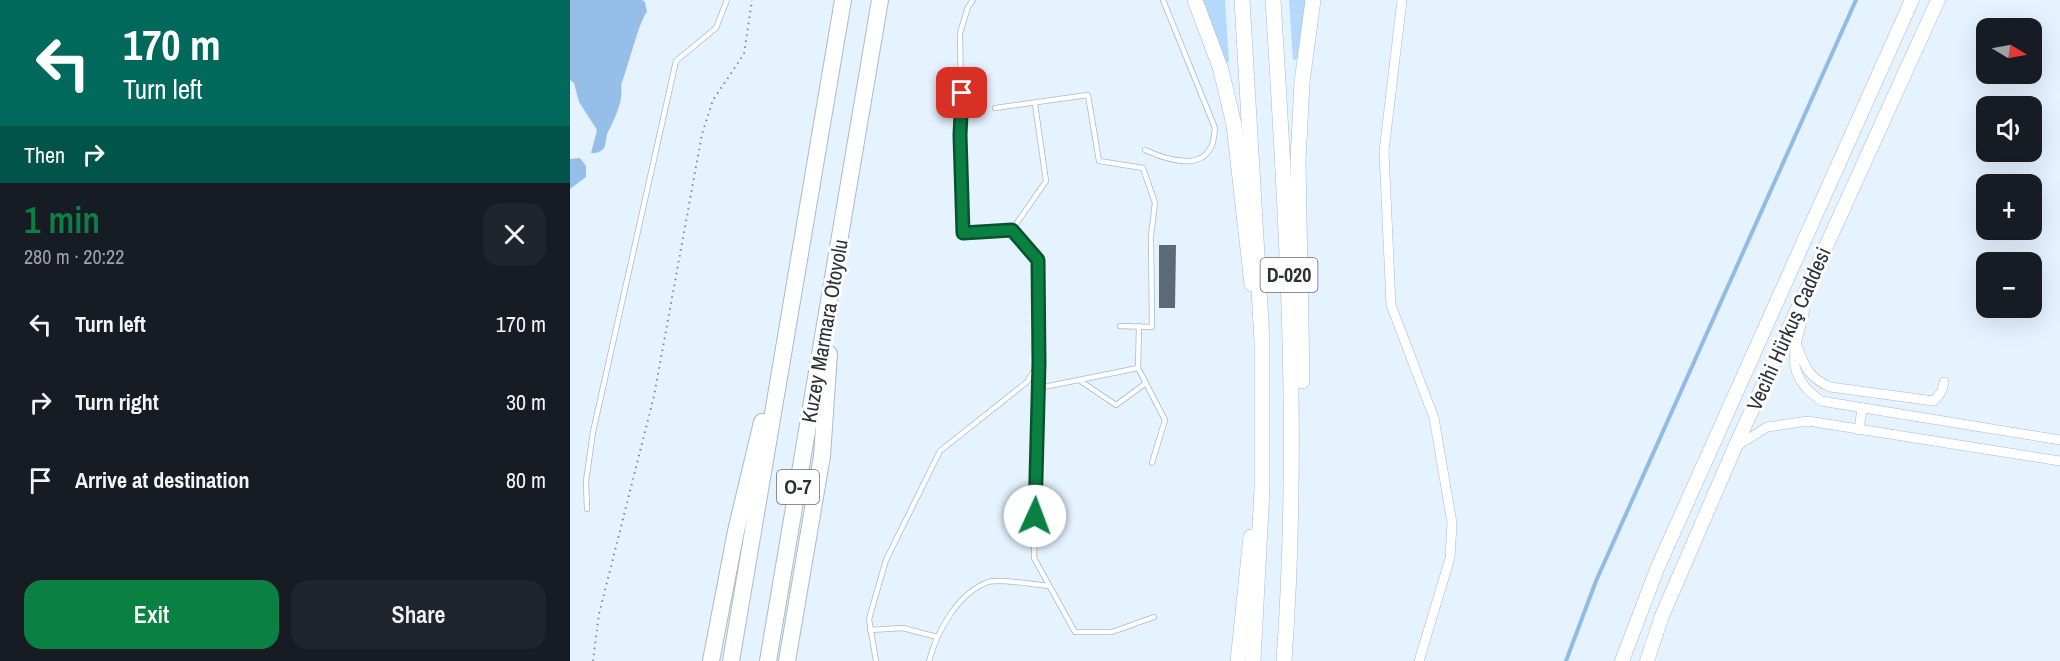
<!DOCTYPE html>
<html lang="en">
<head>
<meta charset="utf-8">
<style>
  :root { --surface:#171b24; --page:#20242c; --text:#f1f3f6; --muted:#9ea1a6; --accent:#0b8043 }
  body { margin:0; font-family:"Archivo Narrow",sans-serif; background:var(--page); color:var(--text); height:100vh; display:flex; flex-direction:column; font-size:22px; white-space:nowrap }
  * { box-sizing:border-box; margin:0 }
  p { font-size:20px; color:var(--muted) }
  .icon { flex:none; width:33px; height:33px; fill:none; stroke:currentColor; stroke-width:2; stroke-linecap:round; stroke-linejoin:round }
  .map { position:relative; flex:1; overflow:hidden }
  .panel { display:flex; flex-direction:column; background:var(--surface); width:570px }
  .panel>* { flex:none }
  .hud { background:#00695c; color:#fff; overflow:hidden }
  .needle { width:39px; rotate:100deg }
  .controls { position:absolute; left:1406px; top:18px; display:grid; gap:12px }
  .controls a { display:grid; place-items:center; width:66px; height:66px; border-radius:12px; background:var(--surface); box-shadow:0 6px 24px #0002; font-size:30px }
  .pin { position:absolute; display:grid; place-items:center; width:51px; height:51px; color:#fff; margin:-26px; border-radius:12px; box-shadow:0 3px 9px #0006 }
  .me { position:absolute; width:66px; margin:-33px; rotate:2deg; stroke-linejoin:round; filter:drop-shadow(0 0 4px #0008) }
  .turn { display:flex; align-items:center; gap:21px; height:126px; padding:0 24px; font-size:27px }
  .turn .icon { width:78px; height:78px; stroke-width:2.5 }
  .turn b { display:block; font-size:42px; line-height:51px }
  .then { display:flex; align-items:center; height:57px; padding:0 24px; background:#0003; gap:12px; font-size:22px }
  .round { display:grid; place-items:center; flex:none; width:63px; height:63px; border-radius:18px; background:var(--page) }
  .headline { display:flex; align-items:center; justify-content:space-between; height:102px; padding:0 24px }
  h1 { font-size:36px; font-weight:600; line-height:45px; color:var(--accent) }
  .action { display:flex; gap:12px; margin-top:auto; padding:12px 24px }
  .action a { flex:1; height:69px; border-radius:18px; background:var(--accent); color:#fff; font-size:24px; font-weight:600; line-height:69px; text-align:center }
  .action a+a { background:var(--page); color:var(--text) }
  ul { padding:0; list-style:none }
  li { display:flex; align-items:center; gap:18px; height:78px; padding:0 24px }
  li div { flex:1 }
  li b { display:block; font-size:22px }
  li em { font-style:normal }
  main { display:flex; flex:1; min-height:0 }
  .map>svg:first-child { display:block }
  .green { fill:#b4d9fd }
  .forest { fill:#95bfe8 }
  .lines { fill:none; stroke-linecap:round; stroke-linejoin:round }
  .stream { stroke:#91bbe4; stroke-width:4 }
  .building { fill:#5c6a78 }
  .service-casing { stroke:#aabac9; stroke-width:6 }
  .minor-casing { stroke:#aabac9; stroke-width:10 }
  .primary-casing { stroke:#aabac9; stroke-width:15 }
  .trunk-casing { stroke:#aabac9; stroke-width:16 }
  .motorway-casing { stroke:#aabac9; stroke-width:18 }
  .path { stroke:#828b94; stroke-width:2; stroke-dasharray:1.5 4.5; stroke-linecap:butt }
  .service { stroke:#fff; stroke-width:4.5 }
  .minor { stroke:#fff; stroke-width:9 }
  .primary { stroke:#fff; stroke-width:14 }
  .trunk { stroke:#fff; stroke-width:15 }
  .motorway { stroke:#fff; stroke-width:16 }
  .route-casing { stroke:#07532c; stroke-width:15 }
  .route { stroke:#0b8043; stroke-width:10 }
  .labels { text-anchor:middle; stroke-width:6; stroke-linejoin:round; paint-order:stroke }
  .shield { fill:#fdfdfd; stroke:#6a6e72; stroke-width:1.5 }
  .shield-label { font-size:20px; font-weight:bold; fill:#2b3137 }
  .street-label { font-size:21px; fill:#2b3137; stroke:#fdfdfd }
</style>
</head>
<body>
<main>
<section class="panel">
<div class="hud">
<div class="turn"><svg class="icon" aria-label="left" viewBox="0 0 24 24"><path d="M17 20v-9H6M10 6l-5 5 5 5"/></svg><div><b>170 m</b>Turn left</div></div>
<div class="then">Then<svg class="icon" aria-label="right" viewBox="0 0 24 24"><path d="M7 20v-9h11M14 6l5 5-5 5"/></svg></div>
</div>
<div class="headline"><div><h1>1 min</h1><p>280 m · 20:22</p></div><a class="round"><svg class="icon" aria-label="close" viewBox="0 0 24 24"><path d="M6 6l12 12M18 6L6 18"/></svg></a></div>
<ul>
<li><svg class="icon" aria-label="left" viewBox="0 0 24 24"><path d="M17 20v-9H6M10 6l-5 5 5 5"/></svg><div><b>Turn left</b></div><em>170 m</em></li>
<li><svg class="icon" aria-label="right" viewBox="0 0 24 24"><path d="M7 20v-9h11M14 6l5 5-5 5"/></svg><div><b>Turn right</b></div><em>30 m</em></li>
<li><svg class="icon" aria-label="arrive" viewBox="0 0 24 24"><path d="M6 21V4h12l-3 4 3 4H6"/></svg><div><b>Arrive at destination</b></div><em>80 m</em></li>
</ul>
<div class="action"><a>Exit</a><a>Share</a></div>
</section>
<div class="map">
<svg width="1490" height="661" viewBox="0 0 1490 661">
  <rect width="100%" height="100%" fill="#e5f2ff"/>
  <g class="green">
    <path d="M633,0H655L659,62L654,63Z"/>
    <path d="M719,0H736L728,59L723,60Z"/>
  </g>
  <g class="forest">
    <path d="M0,0H72L75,2L77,12C70,18 57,71 51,85C54,101 44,120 37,134C36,138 36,145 34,148C30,153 25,153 21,153L27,130L9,102L4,83L0,80Z"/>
    <path d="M10,158L16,166V177L0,189V159Z"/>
  </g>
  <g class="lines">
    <path class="stream" d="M996,661L1026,581L1286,0"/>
  </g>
  <path class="building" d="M589,245H606L605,308H589Z"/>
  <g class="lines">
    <g class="service-casing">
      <g id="service">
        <path d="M403,0L398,7L390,33L393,233L442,230L468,260L469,363L464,558L505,632H542L584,617"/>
        <path d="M425,108L518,95L529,161L573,168L585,203L581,236L582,327L550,326"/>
        <path d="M575,150C593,158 629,172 641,147C644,143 644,134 645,128L593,0"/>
        <path d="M442,230L476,181L465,104"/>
        <path d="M569,326L568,368L595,420L582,463"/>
        <path d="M509,380L546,405L576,383"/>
        <path d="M469,388L568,368"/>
        <path d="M17,509L16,481L23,432L106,61L146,28L157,0"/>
        <path d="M300,630L333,628L367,637"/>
        <path d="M306,661L299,619L316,560L370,451L457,382L469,363"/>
        <path d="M359,661C367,631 388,593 418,582C430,578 465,585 479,586"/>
      </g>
    </g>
    <g class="minor-casing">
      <g id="minor">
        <path d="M832,0L814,151L821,305L864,418L882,523L880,558L849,661"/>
        <path d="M1237,295C1233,340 1204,367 1251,401L1490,440"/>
        <path d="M1227,345C1234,366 1239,378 1260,387L1364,401L1372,391L1374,382"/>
        <path d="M1289,430L1292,408"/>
        <path d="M1167,446L1197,427L1238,421L1490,461"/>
      </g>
    </g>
    <g class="primary-casing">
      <g id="primary">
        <path d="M1052,661L1087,569L1342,0"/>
        <path d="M1077,661L1092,616L1165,447L1368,0"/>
      </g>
    </g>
    <g class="trunk-casing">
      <g id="trunk">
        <path d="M625,0L651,70L664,125L682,284"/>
        <path d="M672,0L692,341V489L683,661"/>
        <path d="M703,0C717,221 730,440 714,661"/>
        <path d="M732,381L728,161L732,82L743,0"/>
        <path d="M668,661L681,537"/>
      </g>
    </g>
    <g class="motorway-casing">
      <g id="motorway">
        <path d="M141,661L166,531L192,422"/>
        <path d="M161,661L273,0"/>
        <path d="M198,661L310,0"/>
        <path d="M217,661L252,456L259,354"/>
      </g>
    </g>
    <path class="path" d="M23,661L29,614L84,396L132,134L143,100L174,54L182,0"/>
    <use href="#service" class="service"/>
    <use href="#minor" class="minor"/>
    <use href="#primary" class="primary"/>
    <use href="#trunk" class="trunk"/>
    <use href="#motorway" class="motorway"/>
  </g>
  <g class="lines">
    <g class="route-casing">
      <path id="route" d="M392,93L390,135L393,233L442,230L468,260L469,363L465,516"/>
    </g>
    <use href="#route" class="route"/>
  </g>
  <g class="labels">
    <g class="shield">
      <rect x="690.5" y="258" width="57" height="34" rx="4.5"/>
      <rect x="207" y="470" width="42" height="34" rx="4.5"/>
    </g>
    <g class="shield-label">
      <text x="719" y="282">D-020</text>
      <text x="228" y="494">O-7</text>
    </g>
    <g class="street-label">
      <text transform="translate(1219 329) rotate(-66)" y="7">Vecihi Hürkuş Caddesi</text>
      <text transform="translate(255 331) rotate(-80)" y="7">Kuzey Marmara Otoyolu</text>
    </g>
  </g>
</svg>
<div class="controls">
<a><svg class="needle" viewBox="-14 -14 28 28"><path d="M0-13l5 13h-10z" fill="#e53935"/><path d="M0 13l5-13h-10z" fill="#9ea1a6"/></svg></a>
<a><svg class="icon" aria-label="sound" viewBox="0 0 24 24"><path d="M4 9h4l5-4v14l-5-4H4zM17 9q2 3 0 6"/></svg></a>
<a>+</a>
<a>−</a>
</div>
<div class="pin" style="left:392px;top:93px;background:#d93025"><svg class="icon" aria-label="arrive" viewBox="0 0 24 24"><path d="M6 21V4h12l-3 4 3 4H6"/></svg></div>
<svg class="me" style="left:465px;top:516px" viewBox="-20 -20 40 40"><circle r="19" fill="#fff"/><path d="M0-13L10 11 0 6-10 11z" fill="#0b8043"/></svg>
</div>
</main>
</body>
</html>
